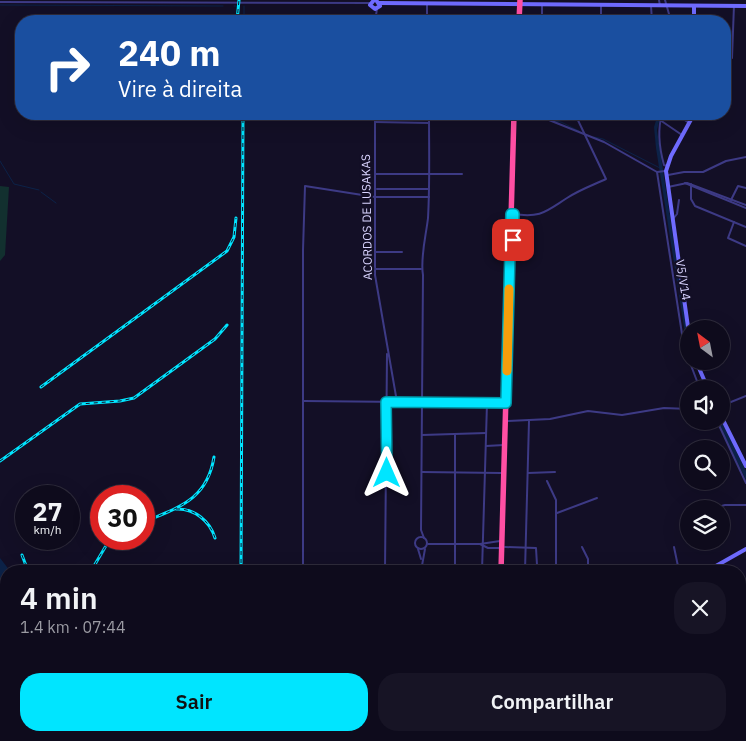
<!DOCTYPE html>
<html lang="pt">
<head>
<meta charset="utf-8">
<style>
  :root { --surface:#0e0b1c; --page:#171425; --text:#f1f3f6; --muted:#9b9ba3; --line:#2e2b3b; --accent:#00e5ff }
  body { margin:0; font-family:"IBM Plex Sans",sans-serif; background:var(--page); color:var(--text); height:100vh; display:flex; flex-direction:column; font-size:19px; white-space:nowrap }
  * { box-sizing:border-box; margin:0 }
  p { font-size:16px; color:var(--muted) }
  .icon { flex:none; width:28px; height:28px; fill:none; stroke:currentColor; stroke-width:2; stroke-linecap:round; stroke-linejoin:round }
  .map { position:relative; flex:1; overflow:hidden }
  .details { position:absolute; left:0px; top:565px; width:746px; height:176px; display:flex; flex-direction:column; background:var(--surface); border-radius:20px 20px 0 0; box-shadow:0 5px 20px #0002,0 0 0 1px var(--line) }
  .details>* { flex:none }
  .top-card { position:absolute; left:15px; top:15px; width:716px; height:105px; border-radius:20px; box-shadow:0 5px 20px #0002,0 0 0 1px var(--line); background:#1a4fa0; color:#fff; overflow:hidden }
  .needle { width:32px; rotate:328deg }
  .controls { position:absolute; left:680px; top:320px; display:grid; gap:10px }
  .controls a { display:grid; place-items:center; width:50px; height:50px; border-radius:50%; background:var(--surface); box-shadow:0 5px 20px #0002,0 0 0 1px var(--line); font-size:25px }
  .speed { position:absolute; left:15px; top:485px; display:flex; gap:10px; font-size:25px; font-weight:700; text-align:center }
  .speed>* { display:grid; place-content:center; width:65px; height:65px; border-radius:50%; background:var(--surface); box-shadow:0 5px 20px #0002,0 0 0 1px var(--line); line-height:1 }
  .speed small { font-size:12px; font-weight:400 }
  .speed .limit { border:8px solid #d22; background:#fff; color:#111 }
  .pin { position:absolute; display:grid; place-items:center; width:42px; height:42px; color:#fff; margin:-21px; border-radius:10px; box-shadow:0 2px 8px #0006 }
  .me { position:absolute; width:55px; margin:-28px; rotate:0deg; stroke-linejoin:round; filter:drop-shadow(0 0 4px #0008) }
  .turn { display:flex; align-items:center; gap:18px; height:105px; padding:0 20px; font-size:22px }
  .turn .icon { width:65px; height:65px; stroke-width:2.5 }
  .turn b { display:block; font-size:35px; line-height:42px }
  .round { display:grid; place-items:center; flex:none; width:52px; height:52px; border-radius:20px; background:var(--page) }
  .head { display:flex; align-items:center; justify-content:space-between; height:85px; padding:0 20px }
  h1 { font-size:30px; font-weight:600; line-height:38px }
  .action { display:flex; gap:10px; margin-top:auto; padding:10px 20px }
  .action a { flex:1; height:58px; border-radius:20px; background:var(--accent); color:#111; font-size:20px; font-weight:600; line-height:58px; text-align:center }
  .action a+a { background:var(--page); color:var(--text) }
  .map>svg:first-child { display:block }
  .green { fill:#12302f }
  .water { fill:#0c2248 }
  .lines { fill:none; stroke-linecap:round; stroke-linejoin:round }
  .stream { stroke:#0c2248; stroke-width:1 }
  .street { stroke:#3d3a85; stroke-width:2 }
  .secondary { stroke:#6f6bff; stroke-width:4 }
  .highway { stroke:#ff4fa3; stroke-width:5.5 }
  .rail-casing { stroke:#00e5ff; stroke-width:3 }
  .rail { stroke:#130f26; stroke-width:1; stroke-dasharray:4; stroke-linecap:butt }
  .route-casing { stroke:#0095a6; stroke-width:12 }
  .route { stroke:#00e5ff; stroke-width:9 }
  .slow { stroke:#f59e0b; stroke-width:9 }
  .labels { text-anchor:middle; stroke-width:4.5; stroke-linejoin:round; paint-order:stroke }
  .street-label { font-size:12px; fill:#d9d4ff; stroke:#130f26 }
</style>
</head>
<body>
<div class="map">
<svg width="746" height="741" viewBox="0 0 746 741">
  <rect width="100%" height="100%" fill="#130f26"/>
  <path class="green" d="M0,186L9,187L5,255L0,261Z"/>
  <g class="water">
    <path d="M658,114H661L657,130L689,343V359L656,148L654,127Z"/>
    <path d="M721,420L746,471V480L717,421Z"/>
    <path d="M0,558L10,571H6V735H71L73,741H0Z"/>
  </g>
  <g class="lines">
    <g class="stream">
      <path d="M0,5L223,6"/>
      <path d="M234,6H237"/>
      <path d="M244,21V6"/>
      <path d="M553,121L561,122L579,131"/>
      <path d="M594,137L603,139L660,168"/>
      <path d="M0,161L14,184L39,190"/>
      <path d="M41,192L56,203"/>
    </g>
    <g class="street">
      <path d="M659,0L660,6"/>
      <path d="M665,0L671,21"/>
      <path d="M0,2L370,3"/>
      <path d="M427,4V21"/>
      <path d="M651,6L652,21"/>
      <path d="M375,21L377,9"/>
      <path d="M542,21V4"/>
      <path d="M601,21V5"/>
      <path d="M732,58L734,5"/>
      <path d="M725,91L727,94"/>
      <path d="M375,114V275L397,402"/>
      <path d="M534,114L604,142L657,172L665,171"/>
      <path d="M662,114C657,131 659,147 664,165L667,166"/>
      <path d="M676,114L689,123"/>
      <path d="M660,120L682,135"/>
      <path d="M375,122L429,123"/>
      <path d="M657,172L684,347L700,389"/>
      <path d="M375,174H462"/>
      <path d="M668,175L684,172H703L726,161L746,157"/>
      <path d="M685,183L746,208"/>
      <path d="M691,184V199L695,206L746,227"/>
      <path d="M668,187L687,183L746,205"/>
      <path d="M377,189H429"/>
      <path d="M731,200L738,186L746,188"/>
      <path d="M513,214C541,218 545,212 567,198C579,190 593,185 606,179L575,114"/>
      <path d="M673,219L677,214L679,200"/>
      <path d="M734,222L728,238L746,246"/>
      <path d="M375,252H402"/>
      <path d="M376,269H421"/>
      <path d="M304,401L503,403"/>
      <path d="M721,406L746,396"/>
      <path d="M508,421L550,419L588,411L622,415L664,408L689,409"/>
      <path d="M717,421L746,483"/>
      <path d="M422,435L486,433"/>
      <path d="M455,435V571"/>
      <path d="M486,446L504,445"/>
      <path d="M422,472L501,473"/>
      <path d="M528,473L555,472"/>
      <path d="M547,481L556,500V571"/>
      <path d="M711,509L725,505H746"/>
      <path d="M557,513L597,498"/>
      <circle cx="421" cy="543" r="6"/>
      <path d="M424,538L421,530L423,275C420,258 426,236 428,218C430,183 429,149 429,114"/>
      <path d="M428,544H480L500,541"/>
      <path d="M480,544L488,548H500"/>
      <path d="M505,547L536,548L537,565"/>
      <path d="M582,547L588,559V571"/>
      <path d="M674,547L679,571"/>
      <path d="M418,549L421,559"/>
      <path d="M526,565H556"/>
      <path d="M304,570L319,571"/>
      <path d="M303,571V250L305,186L375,197H429"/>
      <path d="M385,571L387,354"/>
      <path d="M421,571L425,549"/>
      <path d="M482,571L487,403"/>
      <path d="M525,571L529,421"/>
      <path d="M740,605L746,615"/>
      <path d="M740,725L746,740"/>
      <path d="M740,726L746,723"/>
      <path d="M302,735V741"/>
      <path d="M585,735L590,741"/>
      <path d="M648,735L650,741"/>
      <path d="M687,735L690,741"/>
      <path d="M420,738L497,737"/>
      <path d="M385,741V735"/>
      <path d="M420,741V735"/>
      <path d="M520,741V735"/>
      <path d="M552,741V735"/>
      <path d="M611,741L619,735"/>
      <path d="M647,741L657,735"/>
      <path d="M709,741L722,735"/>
    </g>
    <g class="secondary">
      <path d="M374,0L370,5L375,9L380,6L376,0"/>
      <path d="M379,3L746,6"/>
      <path d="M694,21V6"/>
      <path d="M689,334L666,171L671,156L694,114"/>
      <path d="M696,361L708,389"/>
      <path d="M721,416L746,466"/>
      <path d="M707,571L746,549"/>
      <path d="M740,642L746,640"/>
      <path d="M574,741L582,735"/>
    </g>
    <g class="highway">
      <path d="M519,21L520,0"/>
      <path d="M501,571L514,114"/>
      <path d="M500,741L501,735"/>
    </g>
    <g class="rail-casing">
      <g id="rail">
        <path d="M237,21L239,0"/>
        <path d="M41,387L227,251L234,237L236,218"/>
        <path d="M0,461L80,404L120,401L134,398L215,339L227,325"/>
        <path d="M176,509C194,508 210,521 215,538"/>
        <path d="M144,522C179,507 207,500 214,457"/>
        <path d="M22,555L28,571"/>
        <path d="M91,571L110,539"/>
        <path d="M241,571L243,114"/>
        <path d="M250,741V735"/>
      </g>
    </g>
    <use href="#rail" class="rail"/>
  </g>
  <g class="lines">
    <g class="route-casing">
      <path id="route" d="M387,473L386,402L506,403L511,214H514L513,240"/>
    </g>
    <use href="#route" class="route"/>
    <path class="slow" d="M507,371L509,289"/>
  </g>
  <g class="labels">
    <g class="street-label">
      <text transform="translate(367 217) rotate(-91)" y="4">ACORDOS DE LUSAKAS</text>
      <text transform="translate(683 280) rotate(81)" y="4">V5/V14</text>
    </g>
  </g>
</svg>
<div class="controls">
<a><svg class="needle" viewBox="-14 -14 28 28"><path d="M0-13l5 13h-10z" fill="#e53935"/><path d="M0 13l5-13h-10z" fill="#9b9ba3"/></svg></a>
<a><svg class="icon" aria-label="sound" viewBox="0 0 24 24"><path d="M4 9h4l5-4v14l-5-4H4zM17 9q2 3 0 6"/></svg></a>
<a><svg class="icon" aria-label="search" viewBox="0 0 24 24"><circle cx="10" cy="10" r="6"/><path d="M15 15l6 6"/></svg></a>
<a><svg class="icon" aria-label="layers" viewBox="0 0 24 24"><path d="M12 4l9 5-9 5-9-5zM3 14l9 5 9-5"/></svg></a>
</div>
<div class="speed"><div>27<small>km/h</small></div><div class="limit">30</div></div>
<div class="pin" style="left:513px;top:240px;background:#d93025"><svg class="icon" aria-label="arrive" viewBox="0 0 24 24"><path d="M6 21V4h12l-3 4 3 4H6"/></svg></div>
<svg class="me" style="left:387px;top:473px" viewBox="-20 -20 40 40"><path d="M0-17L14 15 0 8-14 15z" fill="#00e5ff" stroke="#fff" stroke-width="4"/></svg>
<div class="top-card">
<div class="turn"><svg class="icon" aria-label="right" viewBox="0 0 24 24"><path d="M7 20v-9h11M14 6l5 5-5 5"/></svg><div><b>240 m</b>Vire à direita</div></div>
</div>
<section class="details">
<div class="head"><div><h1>4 min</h1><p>1.4 km · 07:44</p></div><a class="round"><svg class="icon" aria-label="close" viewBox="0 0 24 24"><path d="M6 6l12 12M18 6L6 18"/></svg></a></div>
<div class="action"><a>Sair</a><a>Compartilhar</a></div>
</section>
</div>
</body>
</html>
